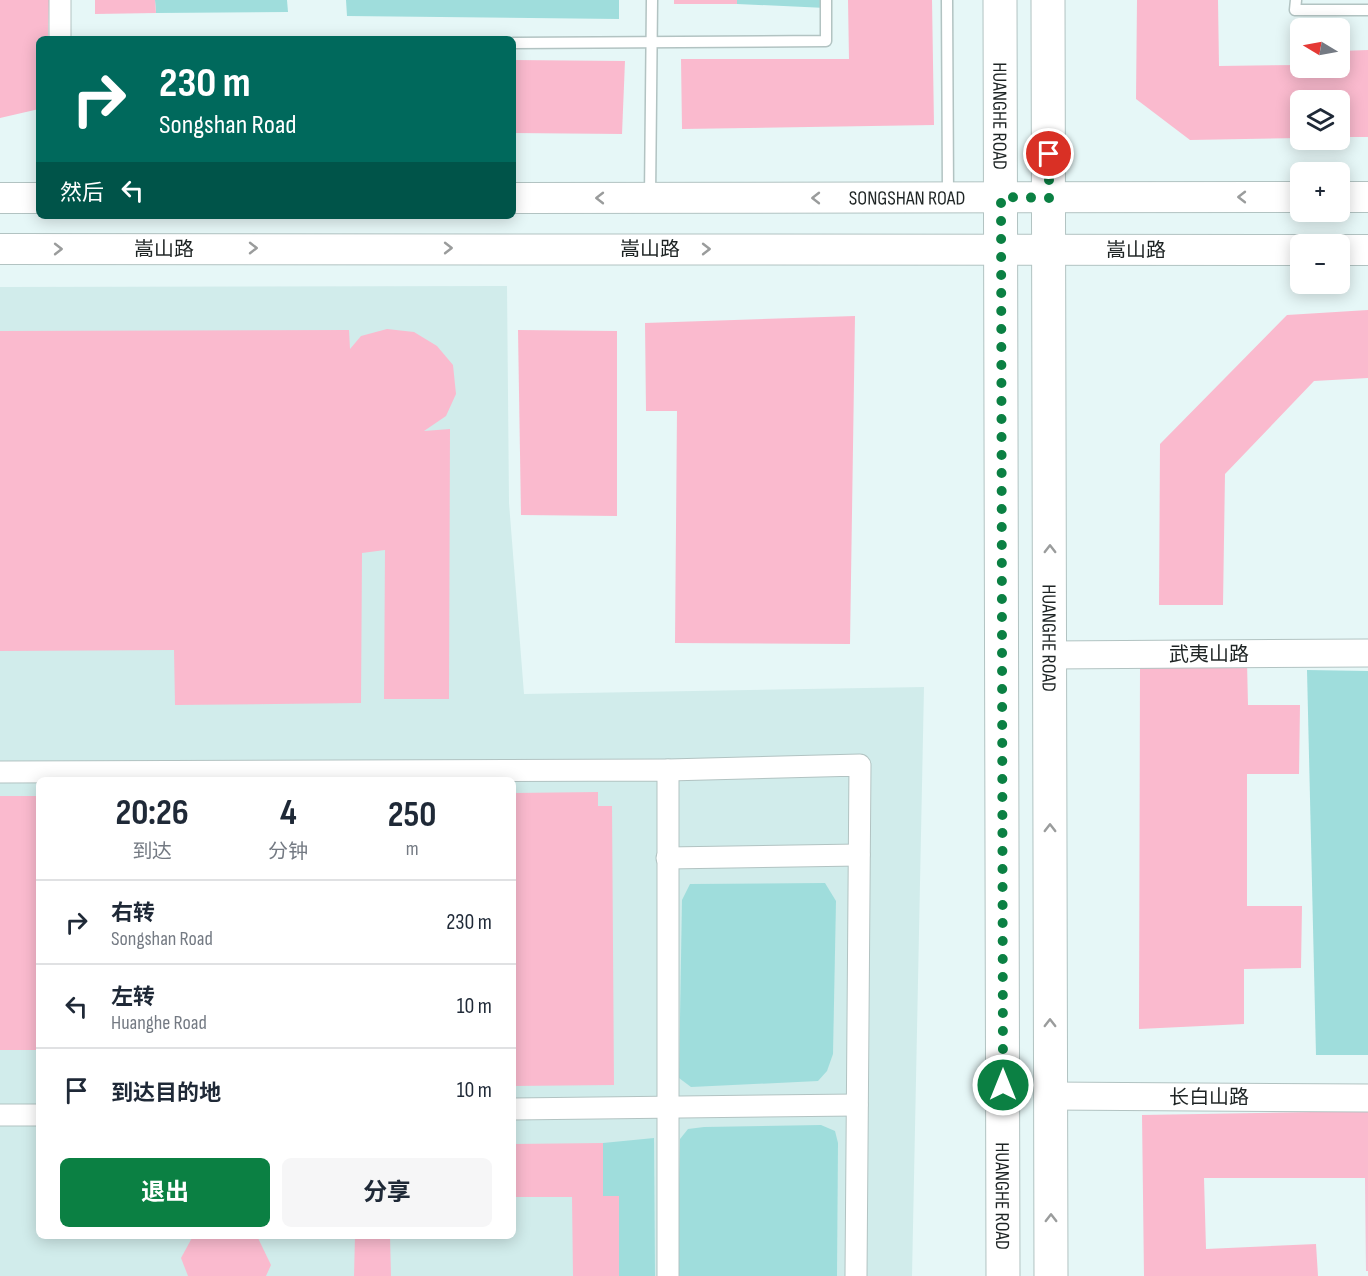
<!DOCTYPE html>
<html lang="zh">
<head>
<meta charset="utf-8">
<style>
  :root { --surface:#fff; --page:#f6f6f7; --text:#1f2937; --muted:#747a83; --line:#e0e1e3; --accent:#0b8043 }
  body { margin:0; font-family:"Sofia Sans Condensed","Noto Sans SC",sans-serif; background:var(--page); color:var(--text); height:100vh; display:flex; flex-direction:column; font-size:22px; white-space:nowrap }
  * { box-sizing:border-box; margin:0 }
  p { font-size:20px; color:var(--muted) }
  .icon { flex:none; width:33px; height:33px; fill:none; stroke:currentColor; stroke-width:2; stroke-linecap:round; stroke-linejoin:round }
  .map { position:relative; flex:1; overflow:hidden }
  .details { position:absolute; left:36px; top:777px; width:480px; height:462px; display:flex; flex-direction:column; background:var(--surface); border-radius:9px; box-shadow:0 3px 15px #0003 }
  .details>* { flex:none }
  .guide { position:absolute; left:36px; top:36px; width:480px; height:183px; border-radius:9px; box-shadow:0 3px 15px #0003; background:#00695c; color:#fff; overflow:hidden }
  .needle { width:39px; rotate:280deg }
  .tools { position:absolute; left:1290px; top:18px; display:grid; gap:12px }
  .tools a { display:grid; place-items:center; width:60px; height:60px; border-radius:9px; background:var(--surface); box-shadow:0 3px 15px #0003; font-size:30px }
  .pin { position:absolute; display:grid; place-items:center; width:51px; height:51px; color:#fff; margin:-26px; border:3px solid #fff; border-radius:50%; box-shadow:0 2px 6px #0007 }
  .me { position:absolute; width:66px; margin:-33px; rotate:0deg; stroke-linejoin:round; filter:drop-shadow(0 0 4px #0008) }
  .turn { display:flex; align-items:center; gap:21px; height:126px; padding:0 24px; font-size:27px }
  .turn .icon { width:78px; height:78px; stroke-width:2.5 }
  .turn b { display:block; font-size:42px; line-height:51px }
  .then { display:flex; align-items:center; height:57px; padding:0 24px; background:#0003; gap:12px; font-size:22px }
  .eta { display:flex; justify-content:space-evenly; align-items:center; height:102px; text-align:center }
  .eta b { font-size:36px; font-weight:700; line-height:42px }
  .primary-button { display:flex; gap:12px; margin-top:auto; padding:12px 24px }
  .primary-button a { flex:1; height:69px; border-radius:9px; background:var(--accent); color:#fff; font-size:24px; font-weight:700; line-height:69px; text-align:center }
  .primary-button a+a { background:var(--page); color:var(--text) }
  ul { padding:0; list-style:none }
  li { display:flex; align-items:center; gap:18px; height:84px; padding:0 24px; border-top:2px solid var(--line) }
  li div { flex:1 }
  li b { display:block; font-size:22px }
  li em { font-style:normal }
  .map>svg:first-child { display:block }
  .built { fill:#d1eceb; fill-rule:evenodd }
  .green { fill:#9fdddc }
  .building { fill:#fabace }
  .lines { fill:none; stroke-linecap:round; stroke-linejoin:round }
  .service-casing { stroke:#b2c3c2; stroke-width:13 }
  .minor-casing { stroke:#b2c3c2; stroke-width:23 }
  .tertiary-casing { stroke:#b2c3c2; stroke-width:29 }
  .secondary-casing { stroke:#b2c3c2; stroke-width:32 }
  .primary-casing { stroke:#b2c3c2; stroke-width:35 }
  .service { stroke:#fff; stroke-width:10 }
  .minor { stroke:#fff; stroke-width:21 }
  .tertiary { stroke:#fff; stroke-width:27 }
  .secondary { stroke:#fff; stroke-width:30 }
  .primary { stroke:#fff; stroke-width:33 }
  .oneway { stroke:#9a9c9c }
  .route { stroke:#0b8043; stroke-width:10; stroke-dasharray:0 18 }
  .labels { text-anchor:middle; stroke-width:5; stroke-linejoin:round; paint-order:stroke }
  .street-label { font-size:20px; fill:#1e2424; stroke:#fff }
</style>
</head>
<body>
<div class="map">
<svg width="1368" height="1276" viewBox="0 0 1368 1276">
  <rect width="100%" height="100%" fill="#e6f7f7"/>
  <path class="built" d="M507,286L509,503L524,694L924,687L912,1276H0V287ZM39,780H513V1236H39Z"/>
  <g class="green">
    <path d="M155,0H287L288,12L156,13Z"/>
    <path d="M346,0H619V19L347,16Z"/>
    <path d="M737,0H826V8L737,4Z"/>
    <path d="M1307,670L1368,671V1055H1316Z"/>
    <path d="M825,883L836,901L833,1054L827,1071L818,1081L691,1087L679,1078L682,900L690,884Z"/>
    <path d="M821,1125L835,1131L838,1143L837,1276H677L680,1139L688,1129L704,1127Z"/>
    <path d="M654,1138L655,1276H619L603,1196V1143Z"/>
  </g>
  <g class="building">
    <path d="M0,0H49L48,39H39V109L0,118Z"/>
    <path d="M95,0H155L156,13L95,14Z"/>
    <rect x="674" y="0" width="63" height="4"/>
    <path d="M848,0H932L934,125L682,129L681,59H849Z"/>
    <path d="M1137,0H1218L1219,66L1300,65V68H1340V51L1368,50V137H1340V100H1300V138L1190,140L1136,99Z"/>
    <path d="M513,60L625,61L622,134L513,133Z"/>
    <path d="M1368,310V378L1314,381L1225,474L1223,605H1159L1160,444L1287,315Z"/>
    <path d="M855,316L850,644L675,643L677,411H646L645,323Z"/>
    <path d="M387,329L414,332L437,346L453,365L456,394L446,416L424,431L450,429L449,699H384L385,550L362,553L361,703L175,705L174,650L0,651V331L349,330L350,349L361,336Z"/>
    <path d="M518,330L617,331V516L521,515Z"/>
    <path d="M1247,662L1248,705H1300L1299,774H1247V906H1302L1301,968L1244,969V1024L1139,1029L1140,667Z"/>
    <path d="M598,792V806H612L614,1085L513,1086V793Z"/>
    <rect x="0" y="796" width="39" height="254"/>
    <path d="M1368,1111V1271H1366L1365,1178H1204L1206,1249L1316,1244L1318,1276H1144L1142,1115Z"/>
    <path d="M603,1143V1196H619V1276H573L572,1197H513V1144Z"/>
    <path d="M193,1236H257L271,1265L266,1276H188L181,1258Z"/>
    <path d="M355,1236H390L391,1276H354Z"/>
  </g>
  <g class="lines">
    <g class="service-casing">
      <g id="service">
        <path d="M947,0L948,195"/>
        <path d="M1296,0L1295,10H1368"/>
        <path d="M513,43L826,41V0"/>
        <path d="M650,197L652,0"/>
      </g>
    </g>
    <g class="minor-casing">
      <g id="minor">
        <path d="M60,39V0"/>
        <path d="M668,770L860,765L856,1276"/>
        <path d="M0,772L668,770V1276"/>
        <path d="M667,858L859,855"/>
        <path d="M513,1109L857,1105"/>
        <path d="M0,1115H39"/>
      </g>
    </g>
    <g class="tertiary-casing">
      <g id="tertiary">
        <path d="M1050,655L1368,653"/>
        <path d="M1050,1096L1368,1098"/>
      </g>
    </g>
    <g class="secondary-casing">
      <g id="secondary">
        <path d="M1340,197H1368"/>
        <path d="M0,198H39"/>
        <path id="s1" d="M513,198L1300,197"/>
        <path d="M0,249L1300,250"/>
        <path d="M1340,250H1368"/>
      </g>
    </g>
    <g class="primary-casing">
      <g id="primary">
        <path id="s2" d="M1000,0L1003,1276"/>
        <path id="s3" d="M1048,0L1051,1276"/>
      </g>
    </g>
    <use href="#service" class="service"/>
    <use href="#minor" class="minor"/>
    <use href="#tertiary" class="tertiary"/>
    <use href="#secondary" class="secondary"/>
    <use href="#primary" class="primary"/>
  </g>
  <defs><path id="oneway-chevron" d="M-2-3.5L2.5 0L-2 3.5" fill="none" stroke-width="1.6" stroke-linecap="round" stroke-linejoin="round" transform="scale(1.5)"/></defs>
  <g class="oneway">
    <use href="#oneway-chevron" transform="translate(1242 197) rotate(180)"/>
    <use href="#oneway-chevron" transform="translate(600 198) rotate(180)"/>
    <use href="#oneway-chevron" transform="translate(816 198) rotate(180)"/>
    <use href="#oneway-chevron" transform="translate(253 248)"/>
    <use href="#oneway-chevron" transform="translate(448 248)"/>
    <use href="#oneway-chevron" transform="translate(58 249)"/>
    <use href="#oneway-chevron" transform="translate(706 249)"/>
    <use href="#oneway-chevron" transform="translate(1050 549) rotate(-90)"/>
    <use href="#oneway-chevron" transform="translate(1050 828) rotate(-90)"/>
    <use href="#oneway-chevron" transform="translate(1050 1023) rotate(-90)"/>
    <use href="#oneway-chevron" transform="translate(1051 1218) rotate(-90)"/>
  </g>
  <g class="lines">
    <path class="route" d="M1003,1085L1001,197L1049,198V154"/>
  </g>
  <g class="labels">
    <g class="street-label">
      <text dy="7" stroke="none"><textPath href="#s2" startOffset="116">HUANGHE ROAD</textPath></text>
      <text dy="7" stroke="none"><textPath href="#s1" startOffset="394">SONGSHAN ROAD</textPath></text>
      <text x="164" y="256">嵩山路</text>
      <text x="650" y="256">嵩山路</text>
      <text x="1136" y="257">嵩山路</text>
      <text dy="7" stroke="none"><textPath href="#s3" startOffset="638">HUANGHE ROAD</textPath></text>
      <text x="1209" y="661">武夷山路</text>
      <text x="1209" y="1104">长白山路</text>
      <text dy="7" stroke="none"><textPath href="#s2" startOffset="1196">HUANGHE ROAD</textPath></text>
    </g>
  </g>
</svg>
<div class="tools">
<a><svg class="needle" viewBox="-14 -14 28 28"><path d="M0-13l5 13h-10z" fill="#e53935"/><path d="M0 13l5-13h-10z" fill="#747a83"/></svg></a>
<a><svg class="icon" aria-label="layers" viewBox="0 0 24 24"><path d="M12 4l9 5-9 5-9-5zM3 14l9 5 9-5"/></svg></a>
<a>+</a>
<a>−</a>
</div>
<div class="pin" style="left:1049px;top:154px;background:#d93025"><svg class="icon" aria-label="arrive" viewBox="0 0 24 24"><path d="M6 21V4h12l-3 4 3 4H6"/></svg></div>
<svg class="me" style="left:1003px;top:1085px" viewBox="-20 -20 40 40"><circle r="17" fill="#0b8043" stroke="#fff" stroke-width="3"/><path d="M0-11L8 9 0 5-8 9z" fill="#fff"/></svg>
<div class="guide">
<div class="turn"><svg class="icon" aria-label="right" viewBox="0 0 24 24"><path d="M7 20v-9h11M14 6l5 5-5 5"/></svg><div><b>230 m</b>Songshan Road</div></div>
<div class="then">然后<svg class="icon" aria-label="left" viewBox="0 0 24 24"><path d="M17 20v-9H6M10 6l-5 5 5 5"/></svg></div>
</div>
<section class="details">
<div class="eta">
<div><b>20:26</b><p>到达</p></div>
<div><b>4</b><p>分钟</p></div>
<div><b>250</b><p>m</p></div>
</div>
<ul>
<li><svg class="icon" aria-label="right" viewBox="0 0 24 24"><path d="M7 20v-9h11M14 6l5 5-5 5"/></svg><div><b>右转</b><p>Songshan Road</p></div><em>230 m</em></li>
<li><svg class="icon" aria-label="left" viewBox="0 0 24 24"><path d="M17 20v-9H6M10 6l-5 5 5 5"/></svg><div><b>左转</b><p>Huanghe Road</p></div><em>10 m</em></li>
<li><svg class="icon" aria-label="arrive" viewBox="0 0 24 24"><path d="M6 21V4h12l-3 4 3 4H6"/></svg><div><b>到达目的地</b></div><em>10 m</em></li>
</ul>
<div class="primary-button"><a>退出</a><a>分享</a></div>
</section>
</div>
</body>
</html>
